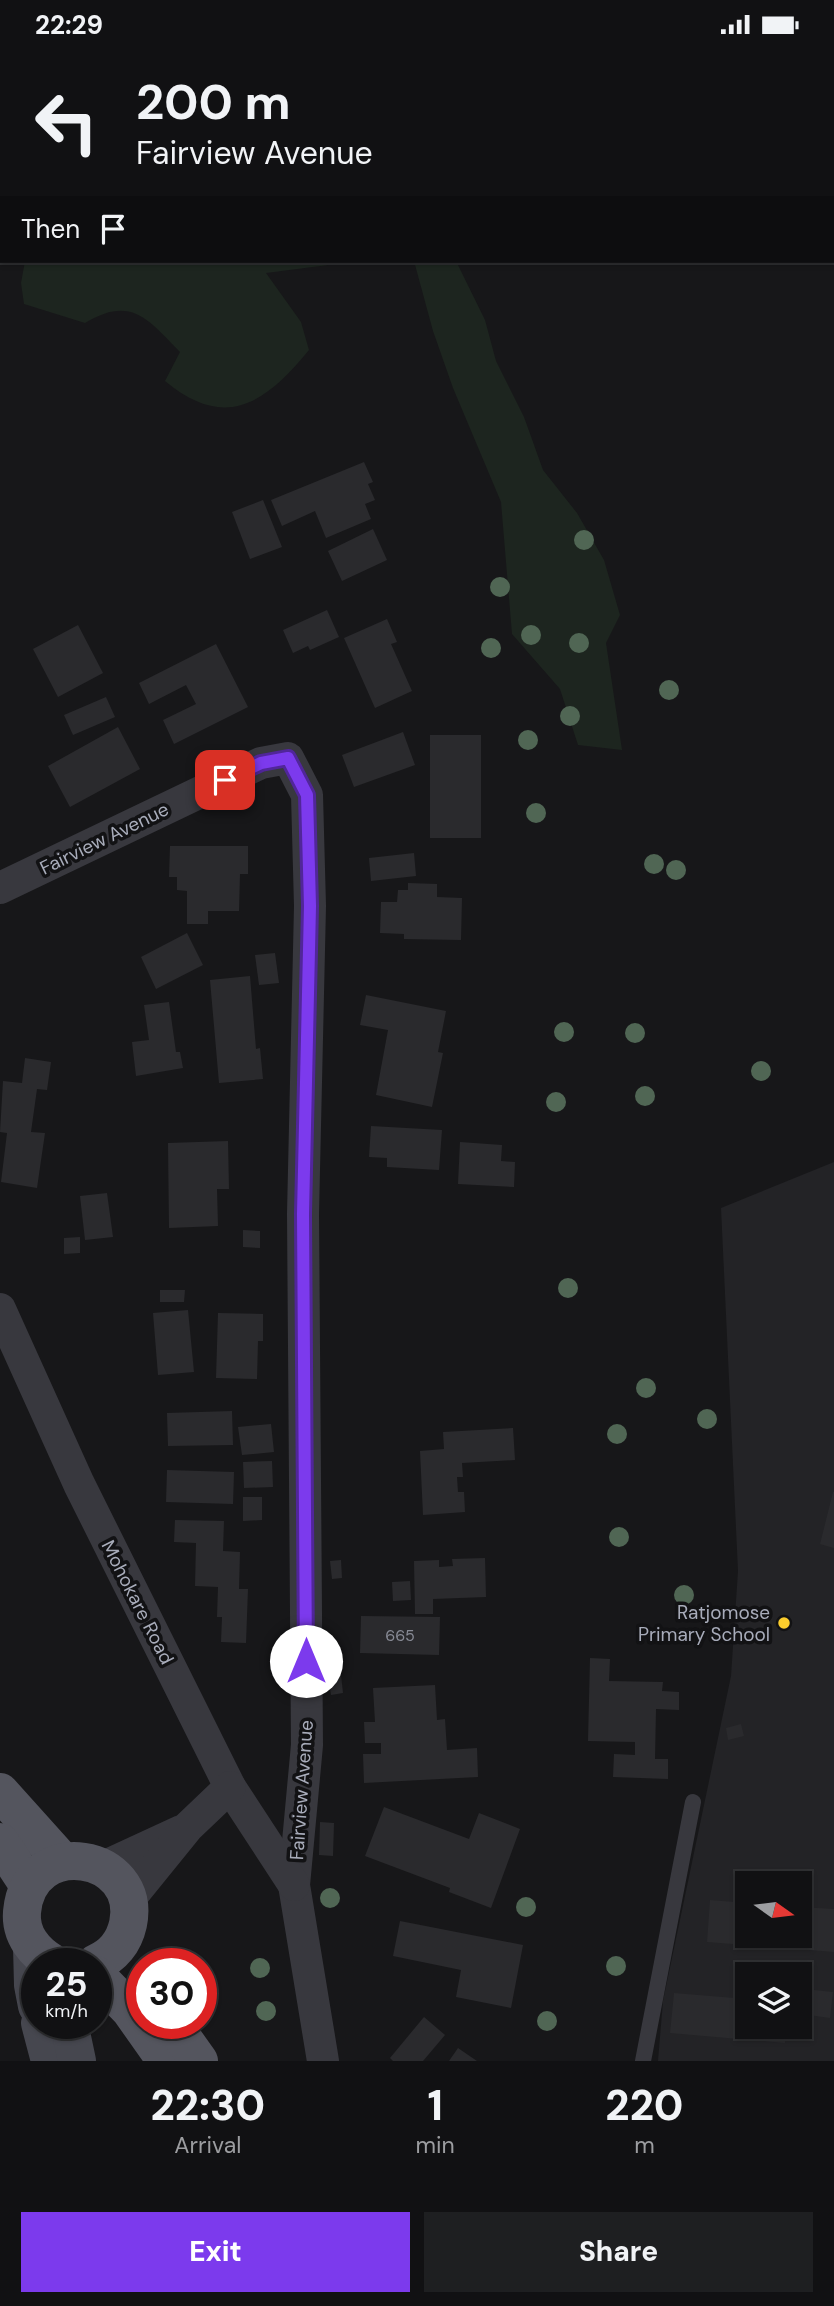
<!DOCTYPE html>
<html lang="en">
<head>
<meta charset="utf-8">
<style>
  :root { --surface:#111113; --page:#1e1f21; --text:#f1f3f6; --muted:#9c9da0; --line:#303133; --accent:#7c3aed }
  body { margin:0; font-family:"DM Sans",sans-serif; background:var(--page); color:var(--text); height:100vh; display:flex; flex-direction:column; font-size:26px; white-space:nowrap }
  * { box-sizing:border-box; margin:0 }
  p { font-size:23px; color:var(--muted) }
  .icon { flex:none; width:38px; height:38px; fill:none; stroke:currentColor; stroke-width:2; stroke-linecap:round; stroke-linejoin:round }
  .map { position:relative; height:2012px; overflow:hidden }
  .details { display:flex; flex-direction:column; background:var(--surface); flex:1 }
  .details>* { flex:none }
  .hud { position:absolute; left:0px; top:0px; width:835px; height:214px; box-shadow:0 2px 5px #0004,0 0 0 2px var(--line); background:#111113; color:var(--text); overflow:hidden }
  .needle { width:46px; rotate:104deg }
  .tools { position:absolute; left:735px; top:1822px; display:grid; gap:14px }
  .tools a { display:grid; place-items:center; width:77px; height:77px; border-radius:0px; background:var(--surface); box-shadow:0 2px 5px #0004,0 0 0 2px var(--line); font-size:35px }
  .speed { position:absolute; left:21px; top:1899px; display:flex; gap:14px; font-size:35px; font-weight:700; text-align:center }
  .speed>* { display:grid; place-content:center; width:91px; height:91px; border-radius:50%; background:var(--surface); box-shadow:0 2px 5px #0004,0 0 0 2px var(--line); line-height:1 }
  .speed small { font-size:18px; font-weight:400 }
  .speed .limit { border:10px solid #d22; background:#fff; color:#111 }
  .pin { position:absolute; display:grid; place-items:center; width:60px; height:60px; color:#fff; margin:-30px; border-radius:14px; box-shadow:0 4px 10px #0006 }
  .me { position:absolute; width:77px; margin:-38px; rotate:0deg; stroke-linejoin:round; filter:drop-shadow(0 0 5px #0008) }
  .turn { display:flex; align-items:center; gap:24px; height:147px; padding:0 21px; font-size:32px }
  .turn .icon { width:91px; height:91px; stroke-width:2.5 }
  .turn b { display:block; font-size:49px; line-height:60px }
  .then { display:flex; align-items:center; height:66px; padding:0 21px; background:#0003; gap:14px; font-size:26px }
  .eta { display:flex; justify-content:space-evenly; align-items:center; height:119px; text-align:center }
  .eta b { font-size:42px; font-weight:800; line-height:49px }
  .cta { display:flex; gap:14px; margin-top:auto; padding:14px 21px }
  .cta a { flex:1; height:80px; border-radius:0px; background:var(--accent); color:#fff; font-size:28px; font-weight:800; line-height:80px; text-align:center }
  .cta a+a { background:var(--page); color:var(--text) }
  .status { display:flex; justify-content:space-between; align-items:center; height:49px; padding:0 35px; background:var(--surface); direction:ltr }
  .status svg { height:19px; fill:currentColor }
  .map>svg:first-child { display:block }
  .built { fill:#232326; fill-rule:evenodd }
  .green { fill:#1d251f }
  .building { fill:#2a2a2d }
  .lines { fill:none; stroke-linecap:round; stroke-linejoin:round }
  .lane { stroke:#38383e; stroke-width:16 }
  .street { stroke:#38383e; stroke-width:32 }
  .secondary { stroke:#46474f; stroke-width:38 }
  .primary { stroke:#54555e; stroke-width:38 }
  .tree { fill:#506654 }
  .route-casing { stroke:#51269a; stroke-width:18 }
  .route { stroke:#7c3aed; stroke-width:12 }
  .poi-dot { fill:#fbcd2d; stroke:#121214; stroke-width:2.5 }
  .labels { text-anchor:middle; stroke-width:7; stroke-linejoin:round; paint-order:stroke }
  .number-label { font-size:16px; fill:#888b96 }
  .street-label { font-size:19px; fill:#a8acba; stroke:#121214 }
  .poi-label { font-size:19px; fill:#a8acba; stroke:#121214; text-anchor:end }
</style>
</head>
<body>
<div class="status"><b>22:29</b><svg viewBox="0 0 49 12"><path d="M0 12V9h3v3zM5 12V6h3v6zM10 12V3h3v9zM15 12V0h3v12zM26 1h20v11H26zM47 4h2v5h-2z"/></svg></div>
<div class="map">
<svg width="834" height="2012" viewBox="0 0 834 2012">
  <rect width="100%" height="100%" fill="#171719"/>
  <path class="built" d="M834,1113V2012H658L663,1952L731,1627L738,1522L721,1159ZM747,1834H800V1886H747ZM747,1925H800V1978H747Z"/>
  <g class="green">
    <path d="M25,212H338L336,215L266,224L301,273L309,301C265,355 225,382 165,332L180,303C148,270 131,246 85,274L24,255L21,234Z"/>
    <path d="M414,212H456L485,271L496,312L524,368L543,421L577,464L604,511L620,566L606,594L622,701L578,696L560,640L512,585L501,453L453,339L433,282Z"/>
  </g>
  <g class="building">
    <path d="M364,413L373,433L368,435L375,451L365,455L371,470L326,489L315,462L282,477L271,451Z"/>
    <path d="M263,451L282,498L250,510L232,463Z"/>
    <path d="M373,480L387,511L342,532L328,502Z"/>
    <path d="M327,561L339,588L310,601L308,597L293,604L283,581Z"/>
    <path d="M387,570L397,593L391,595L412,642L375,659L344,589Z"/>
    <path d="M78,576L103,624L58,648L33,600Z"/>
    <path d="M216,595L248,658L174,695L163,671L196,655L186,636L149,655L139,634Z"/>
    <path d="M106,648L115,668L73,686L64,666Z"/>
    <path d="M118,678L140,720L70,758L48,717Z"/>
    <path d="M403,683L415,716L354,738L342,706Z"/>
    <rect x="430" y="686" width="51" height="103"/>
    <path d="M170,797H248V825H240L239,862H208V875H187V842L177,841V828H169Z"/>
    <path d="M414,804L416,827L371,832L369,809Z"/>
    <path d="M408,834L437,835V848L462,849L461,891L404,890V885L380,884L381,853H397L398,841H408Z"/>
    <path d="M187,884L203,916L156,940L141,908Z"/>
    <path d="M275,904L279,934L259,936L255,906Z"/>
    <path d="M250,927L256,1000L260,999L263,1030L219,1034L210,931Z"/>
    <path d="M366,946L446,962L438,1003L443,1004L432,1058L376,1046L388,981L360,976Z"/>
    <path d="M169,953L176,1003H180L183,1019L136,1027L132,993L149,991L144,956Z"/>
    <path d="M25,1009L51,1013L47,1041L37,1040L31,1083L45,1084L37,1139L1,1133L7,1084L0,1083L3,1032L22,1034Z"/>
    <path d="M371,1077L442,1081L439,1121L387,1118V1109L369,1108Z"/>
    <path d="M228,1092L229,1140H217L218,1177L169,1179L168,1094Z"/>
    <path d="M460,1093L502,1096L501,1112L515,1113L514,1138L458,1135Z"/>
    <path d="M107,1144L113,1188L85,1191L80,1147Z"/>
    <path d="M243,1181L260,1182V1199L243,1198Z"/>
    <path d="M80,1188V1204L64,1205V1189Z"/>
    <path d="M160,1241H185L184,1253H160Z"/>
    <path d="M188,1261L194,1323L158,1326L153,1264Z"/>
    <path d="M218,1264L263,1265V1292H258L257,1330L216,1329Z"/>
    <path d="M232,1362L233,1396L168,1397L167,1364Z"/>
    <path d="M271,1375L274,1403L242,1406L238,1378Z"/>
    <path d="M513,1379L515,1411L462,1414L463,1428H457L458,1443H464L465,1463L423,1466L420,1402L444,1400L443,1383Z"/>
    <path d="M272,1412L273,1438L244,1439L243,1413Z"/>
    <path d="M167,1421L234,1423L233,1455L166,1453Z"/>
    <path d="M833,1443H834V1499L820,1495Z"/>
    <path d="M243,1448H262V1471L243,1472Z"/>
    <path d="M175,1471L224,1472L223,1502L240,1503L239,1540H248L246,1594L221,1593L222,1568H217L218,1538L195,1537L196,1494L174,1493Z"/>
    <path d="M485,1509L486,1548L433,1550V1565H415L414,1512L439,1511V1518L453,1517L452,1510Z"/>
    <path d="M341,1511L342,1529L332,1530L330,1512Z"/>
    <path d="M410,1532L411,1551L393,1552L392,1533Z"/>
    <path d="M361,1567L440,1568L439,1606L360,1604Z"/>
    <path d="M590,1609L610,1610L609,1632L663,1633L662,1642L679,1643V1661L656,1660L655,1710H668V1730L613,1728L614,1705L635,1706V1693L588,1692Z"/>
    <path d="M341,1626L343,1644L331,1646L328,1628Z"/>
    <path d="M435,1636L437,1671L445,1670L447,1701L477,1699L478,1728L364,1734L363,1705H381V1694H365L364,1673H375L373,1639Z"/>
    <path d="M741,1675L744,1687L728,1691L726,1679Z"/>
    <path d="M384,1758L469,1790L479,1764L520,1780L491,1859L449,1843L450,1839L365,1807Z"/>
    <path d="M320,1773L334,1774L333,1807L319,1806Z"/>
    <path d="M710,1851L747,1854V1886H800V1858L834,1860V1903L707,1893Z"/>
    <path d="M400,1872L523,1896L511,1959L456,1948L461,1921L393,1907Z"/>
    <path d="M805,1940L833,1943L830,1969L802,1965Z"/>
    <path d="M674,1944L747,1950V1978H786L785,1994L670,1984Z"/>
    <path d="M424,1968L445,1986L423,2012H393L390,2009Z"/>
    <path d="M458,1999L477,2012H449Z"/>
  </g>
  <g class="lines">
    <path class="lane" d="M643,2012L693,1753"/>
    <g class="street">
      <path d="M0,839L261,714L288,709L307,746L310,857L303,1165L307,1696L294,1836L323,2012"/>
      <path d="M0,1260L79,1435L230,1738L294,1836"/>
      <path d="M103,1818L181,1782"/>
      <path d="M128,1852L188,1778L230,1738"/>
    </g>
    <g class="secondary">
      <path d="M32,1897L33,1936L37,1957"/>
      <path d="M40,1974L50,2012"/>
      <path d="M69,1974L77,2012"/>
    </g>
    <g class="primary">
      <path d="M0,1743L62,1812"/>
      <path d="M0,1793L29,1837"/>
      <path d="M53,1914C35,1904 20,1886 22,1863C29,1784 143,1804 128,1875C124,1893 113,1907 96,1914"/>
      <path d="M96,1926L130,1961L166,2012"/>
      <path d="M172,1974L199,2012"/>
    </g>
  </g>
  <g class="tree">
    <circle cx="584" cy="491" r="10"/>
    <circle cx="500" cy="538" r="10"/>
    <circle cx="531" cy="586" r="10"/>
    <circle cx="579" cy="594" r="10"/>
    <circle cx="491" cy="599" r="10"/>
    <circle cx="669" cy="641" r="10"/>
    <circle cx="570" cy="667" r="10"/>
    <circle cx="528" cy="691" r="10"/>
    <circle cx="536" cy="764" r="10"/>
    <circle cx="654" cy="815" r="10"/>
    <circle cx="676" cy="821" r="10"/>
    <circle cx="564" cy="983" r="10"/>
    <circle cx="635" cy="984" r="10"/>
    <circle cx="761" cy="1022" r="10"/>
    <circle cx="645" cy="1047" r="10"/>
    <circle cx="556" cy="1053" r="10"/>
    <circle cx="568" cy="1239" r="10"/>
    <circle cx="646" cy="1339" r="10"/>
    <circle cx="707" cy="1370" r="10"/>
    <circle cx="617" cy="1385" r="10"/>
    <circle cx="619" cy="1488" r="10"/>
    <circle cx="684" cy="1546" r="10"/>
    <circle cx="330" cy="1849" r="10"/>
    <circle cx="526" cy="1858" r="10"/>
    <circle cx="616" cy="1917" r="10"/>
    <circle cx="260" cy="1919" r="10"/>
    <circle cx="266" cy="1962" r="10"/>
    <circle cx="547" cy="1972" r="10"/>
  </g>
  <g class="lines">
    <g class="route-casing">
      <path id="route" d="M225,731L261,714L288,709L307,746L310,857L303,1165L306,1612"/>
    </g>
    <use href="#route" class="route"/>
  </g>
  <circle class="poi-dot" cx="784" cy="1574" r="7"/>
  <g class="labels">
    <g class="number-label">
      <text x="400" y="1592">665</text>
    </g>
    <g class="street-label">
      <text transform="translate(104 789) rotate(-26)" y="7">Fairview Avenue</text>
      <text transform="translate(138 1553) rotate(63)" y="7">Mohokare Road</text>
      <text transform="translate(301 1741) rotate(-86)" y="7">Fairview Avenue</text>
    </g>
    <g class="poi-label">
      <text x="770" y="1570">Ratjomose<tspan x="770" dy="22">Primary School</tspan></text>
    </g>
  </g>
</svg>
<div class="tools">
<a><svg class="needle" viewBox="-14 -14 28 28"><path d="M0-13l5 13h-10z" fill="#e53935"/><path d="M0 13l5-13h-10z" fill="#9c9da0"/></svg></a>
<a><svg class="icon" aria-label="layers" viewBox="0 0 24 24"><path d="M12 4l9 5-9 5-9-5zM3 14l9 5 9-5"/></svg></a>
</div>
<div class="speed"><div>25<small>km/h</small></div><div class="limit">30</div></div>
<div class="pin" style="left:225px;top:731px;background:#d93025"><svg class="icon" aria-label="arrive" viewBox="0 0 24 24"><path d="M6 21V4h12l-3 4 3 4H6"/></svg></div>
<svg class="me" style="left:306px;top:1612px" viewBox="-20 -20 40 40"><circle r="19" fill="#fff"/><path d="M0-13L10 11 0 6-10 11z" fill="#7c3aed"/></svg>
<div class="hud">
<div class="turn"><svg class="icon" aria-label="left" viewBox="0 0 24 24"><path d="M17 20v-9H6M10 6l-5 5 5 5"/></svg><div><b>200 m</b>Fairview Avenue</div></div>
<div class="then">Then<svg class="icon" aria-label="arrive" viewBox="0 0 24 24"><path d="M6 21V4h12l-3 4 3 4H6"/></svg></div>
</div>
</div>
<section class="details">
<div class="eta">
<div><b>22:30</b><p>Arrival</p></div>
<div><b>1</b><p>min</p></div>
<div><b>220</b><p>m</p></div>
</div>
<div class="cta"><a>Exit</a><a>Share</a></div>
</section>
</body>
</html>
